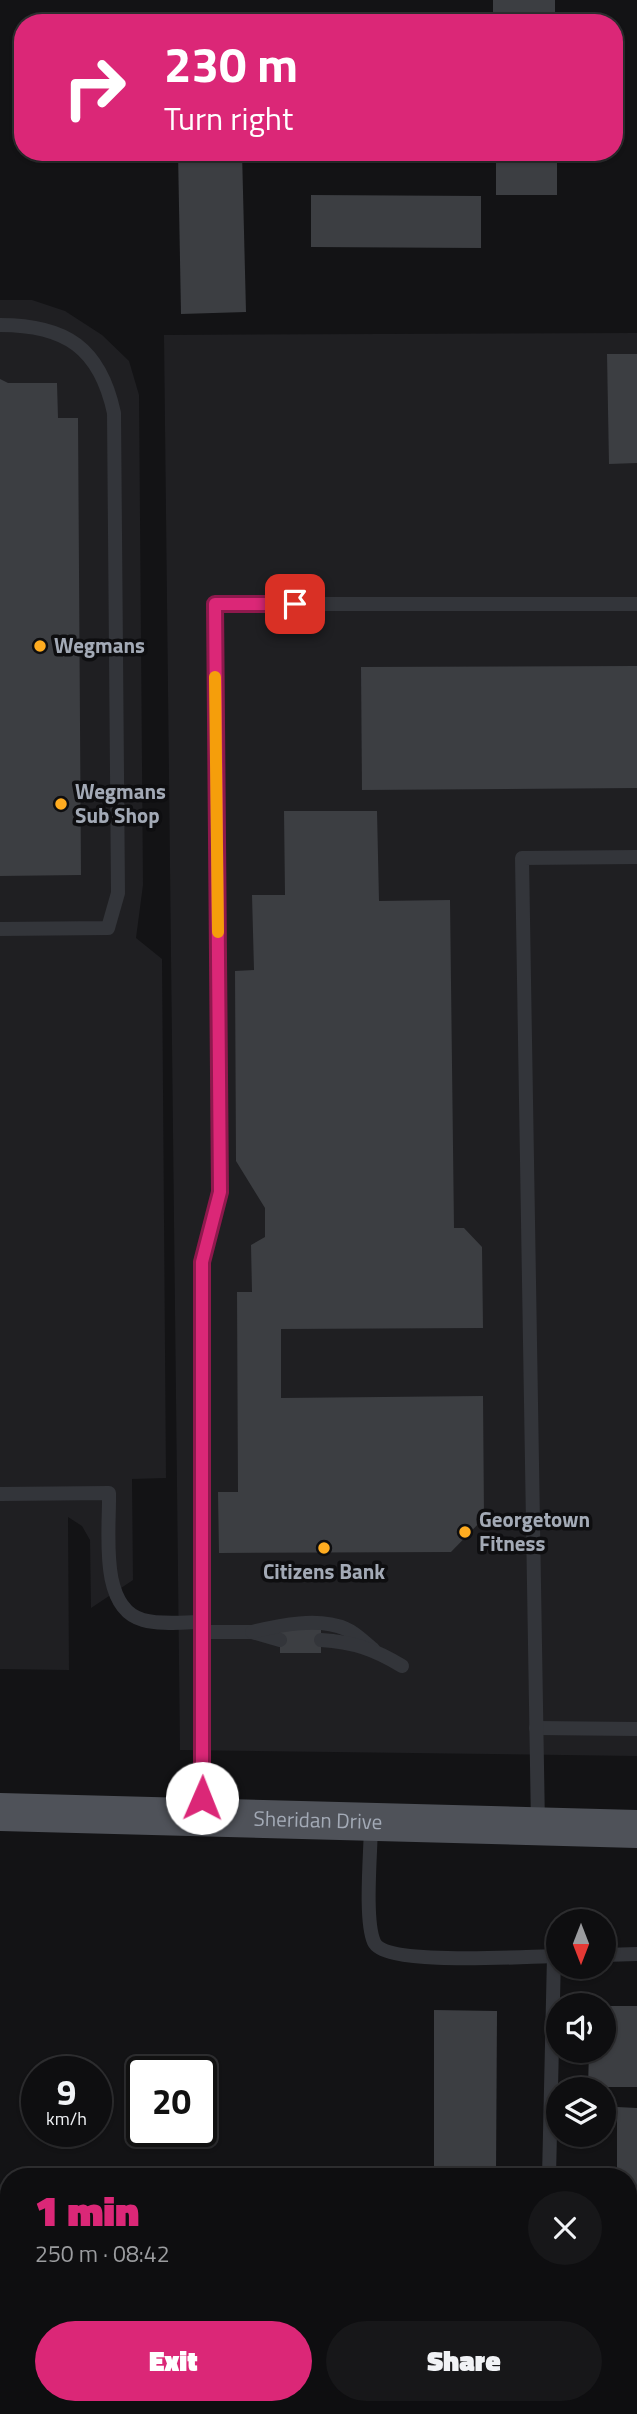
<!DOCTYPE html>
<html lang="en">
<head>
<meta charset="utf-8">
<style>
  :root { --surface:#0e0e10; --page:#171719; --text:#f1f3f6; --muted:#9b9c9f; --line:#2e2e30; --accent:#db2777 }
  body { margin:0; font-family:"Titillium Web",sans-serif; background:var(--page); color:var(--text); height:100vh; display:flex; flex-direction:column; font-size:26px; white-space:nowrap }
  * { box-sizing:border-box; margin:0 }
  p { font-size:23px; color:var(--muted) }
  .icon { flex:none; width:38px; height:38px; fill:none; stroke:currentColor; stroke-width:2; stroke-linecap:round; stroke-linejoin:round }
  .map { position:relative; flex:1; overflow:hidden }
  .side { position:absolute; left:0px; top:2168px; width:637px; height:247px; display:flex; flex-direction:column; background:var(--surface); border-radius:28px 28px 0 0; box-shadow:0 2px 5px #0004,0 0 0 2px var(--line) }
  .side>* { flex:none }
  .guide { position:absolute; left:14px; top:14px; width:609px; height:147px; border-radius:28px; box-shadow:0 2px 5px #0004,0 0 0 2px var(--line); background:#db2777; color:#fff; overflow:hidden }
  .needle { width:46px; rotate:180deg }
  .tools { position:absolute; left:546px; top:1909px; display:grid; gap:14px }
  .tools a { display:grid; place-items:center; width:70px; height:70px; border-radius:50%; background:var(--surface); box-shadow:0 2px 5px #0004,0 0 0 2px var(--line); font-size:35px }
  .speed { position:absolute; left:21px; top:2056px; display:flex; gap:14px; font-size:35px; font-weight:700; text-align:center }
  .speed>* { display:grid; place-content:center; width:91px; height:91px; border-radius:50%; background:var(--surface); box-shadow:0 2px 5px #0004,0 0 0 2px var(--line); line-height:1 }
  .speed small { font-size:18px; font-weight:400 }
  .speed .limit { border:4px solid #111; border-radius:10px; background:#fff; color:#111 }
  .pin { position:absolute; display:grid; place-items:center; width:60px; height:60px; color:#fff; margin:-30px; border-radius:14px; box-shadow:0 4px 10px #0006 }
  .me { position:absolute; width:77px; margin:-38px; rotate:1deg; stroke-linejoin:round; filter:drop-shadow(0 0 5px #0008) }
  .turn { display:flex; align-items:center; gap:24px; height:147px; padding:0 35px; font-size:32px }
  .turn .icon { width:91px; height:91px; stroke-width:2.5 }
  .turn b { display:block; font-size:49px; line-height:60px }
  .round { display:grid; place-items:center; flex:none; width:74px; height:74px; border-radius:37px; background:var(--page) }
  .overview { display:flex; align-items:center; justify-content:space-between; height:119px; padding:0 35px }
  h1 { font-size:42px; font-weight:800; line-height:52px; color:var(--accent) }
  .cta { display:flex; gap:14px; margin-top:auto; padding:14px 35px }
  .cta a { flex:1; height:80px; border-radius:42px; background:var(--accent); color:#fff; font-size:28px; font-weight:800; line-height:80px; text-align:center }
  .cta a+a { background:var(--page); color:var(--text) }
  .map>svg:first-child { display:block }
  .built { fill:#1f1f22 }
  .building { fill:#3c3e42 }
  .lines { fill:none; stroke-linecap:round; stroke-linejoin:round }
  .lane { stroke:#33353a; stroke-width:14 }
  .street { stroke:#33353a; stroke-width:26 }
  .primary { stroke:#4f5259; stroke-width:38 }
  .route-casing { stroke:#8e194d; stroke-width:18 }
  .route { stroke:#db2777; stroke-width:12 }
  .slow { stroke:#f59e0b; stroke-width:12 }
  .poi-dot { fill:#ffac20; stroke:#0e0e10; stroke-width:2.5 }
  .labels { text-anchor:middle; stroke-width:7; stroke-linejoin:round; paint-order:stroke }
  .poi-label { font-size:21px; font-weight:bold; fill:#a3aab6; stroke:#0e0e10; text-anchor:start }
  .street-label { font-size:21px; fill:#a3aab6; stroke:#0e0e10 }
</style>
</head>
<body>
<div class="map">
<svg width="637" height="2414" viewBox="0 0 637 2414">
  <rect width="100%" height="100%" fill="#131315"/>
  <g class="built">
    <path d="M0,300H32L65,311L102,335L129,361L139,395L143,885L136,938L162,959L166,1478L132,1479L133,1580L91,1608L90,1540L82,1526L68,1517L69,1670L0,1669Z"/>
    <path d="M637,333V1756L180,1750L164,335Z"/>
  </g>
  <g class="building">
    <rect x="493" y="0" width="62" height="23"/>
    <path d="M178,152H242L246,312L181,314Z"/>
    <rect x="496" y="152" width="61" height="43"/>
    <path d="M311,195L481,196V248L311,247Z"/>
    <path d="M607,354H637V463L609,464Z"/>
    <path d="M0,379L8,383H57L58,418H78L81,875L0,876Z"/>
    <path d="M637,666V788L362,790L361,667Z"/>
    <path d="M284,811H377L379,901L450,900L454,1228H464L482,1247L483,1328L281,1329V1398L483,1396L484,1518L451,1552L219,1553L218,1492H238L237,1292H252L251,1245L265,1237V1208L236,1161L235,971L254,970L252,895H285Z"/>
    <path d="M321,1626V1653H280V1627Z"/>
    <path d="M604,2006H637V2087H588L589,2051H604Z"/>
    <path d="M434,2010L497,2011L496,2177H434Z"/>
    <path d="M617,2107L637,2108V2310H628V2177H617Z"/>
    <rect x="430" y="2406" width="68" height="8"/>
  </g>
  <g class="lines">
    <g class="lane">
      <path d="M0,325C66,325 100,348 114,413L118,893L108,928L0,929"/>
      <path d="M0,1494L109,1493C110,1529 98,1608 143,1620C161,1625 183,1622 202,1622"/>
      <path d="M203,1632H252L280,1640"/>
      <path d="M252,1632C280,1625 319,1617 346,1629C356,1633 365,1643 373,1649"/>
      <path d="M321,1640C353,1642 374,1649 402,1666"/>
      <path d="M536,1728L637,1729"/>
      <path d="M201,1814L202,1262L220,1191L215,604H637"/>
      <path d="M371,1823C371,1850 364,1919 374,1942C385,1967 528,1956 558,1956"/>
      <path d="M538,1826L522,858L637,857"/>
      <path d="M604,1955L637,1954"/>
      <path d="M549,2177L554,1956"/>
      <path d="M628,2382H637"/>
    </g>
    <path class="street" d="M179,2406V2414"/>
    <path class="primary" id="s1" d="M0,1812L637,1829"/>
  </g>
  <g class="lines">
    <g class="route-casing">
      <path id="route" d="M202,1798V1262L220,1192L215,604H295"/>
    </g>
    <use href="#route" class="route"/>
    <path class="slow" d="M215,677L218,932"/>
  </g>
  <g class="poi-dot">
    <circle cx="40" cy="646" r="7"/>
    <circle cx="61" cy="804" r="7"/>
    <circle cx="465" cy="1532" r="7"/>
    <circle cx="324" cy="1548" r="7"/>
  </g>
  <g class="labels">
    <g class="poi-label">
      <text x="54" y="653">Wegmans</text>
      <text x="75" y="799">Wegmans<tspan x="75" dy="24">Sub Shop</tspan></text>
      <text x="479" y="1527">Georgetown<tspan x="479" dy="24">Fitness</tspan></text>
      <text x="324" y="1579" text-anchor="middle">Citizens Bank</text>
    </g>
    <g class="street-label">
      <text dy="7" stroke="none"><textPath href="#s1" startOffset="318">Sheridan Drive</textPath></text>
    </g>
  </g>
</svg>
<div class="tools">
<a><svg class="needle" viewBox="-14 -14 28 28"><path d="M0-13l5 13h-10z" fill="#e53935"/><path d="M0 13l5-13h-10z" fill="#9b9c9f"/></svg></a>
<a><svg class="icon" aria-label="sound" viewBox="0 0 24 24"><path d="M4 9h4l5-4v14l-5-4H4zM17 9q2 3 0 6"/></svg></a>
<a><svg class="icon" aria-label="layers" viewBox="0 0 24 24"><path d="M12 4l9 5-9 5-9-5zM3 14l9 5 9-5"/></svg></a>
</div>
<div class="speed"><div>9<small>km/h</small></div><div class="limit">20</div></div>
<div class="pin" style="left:295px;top:604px;background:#d93025"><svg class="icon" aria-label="arrive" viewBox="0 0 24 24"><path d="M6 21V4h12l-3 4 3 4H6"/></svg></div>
<svg class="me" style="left:202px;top:1798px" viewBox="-20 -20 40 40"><circle r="19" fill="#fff"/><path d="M0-13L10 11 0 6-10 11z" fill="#db2777"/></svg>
<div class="guide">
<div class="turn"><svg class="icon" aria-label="right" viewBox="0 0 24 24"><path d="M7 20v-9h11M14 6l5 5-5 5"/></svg><div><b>230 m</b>Turn right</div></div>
</div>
<section class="side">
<div class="overview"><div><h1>1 min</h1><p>250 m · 08:42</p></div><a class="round"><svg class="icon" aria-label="close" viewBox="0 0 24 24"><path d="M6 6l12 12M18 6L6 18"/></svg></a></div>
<div class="cta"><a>Exit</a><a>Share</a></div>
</section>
</div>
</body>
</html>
